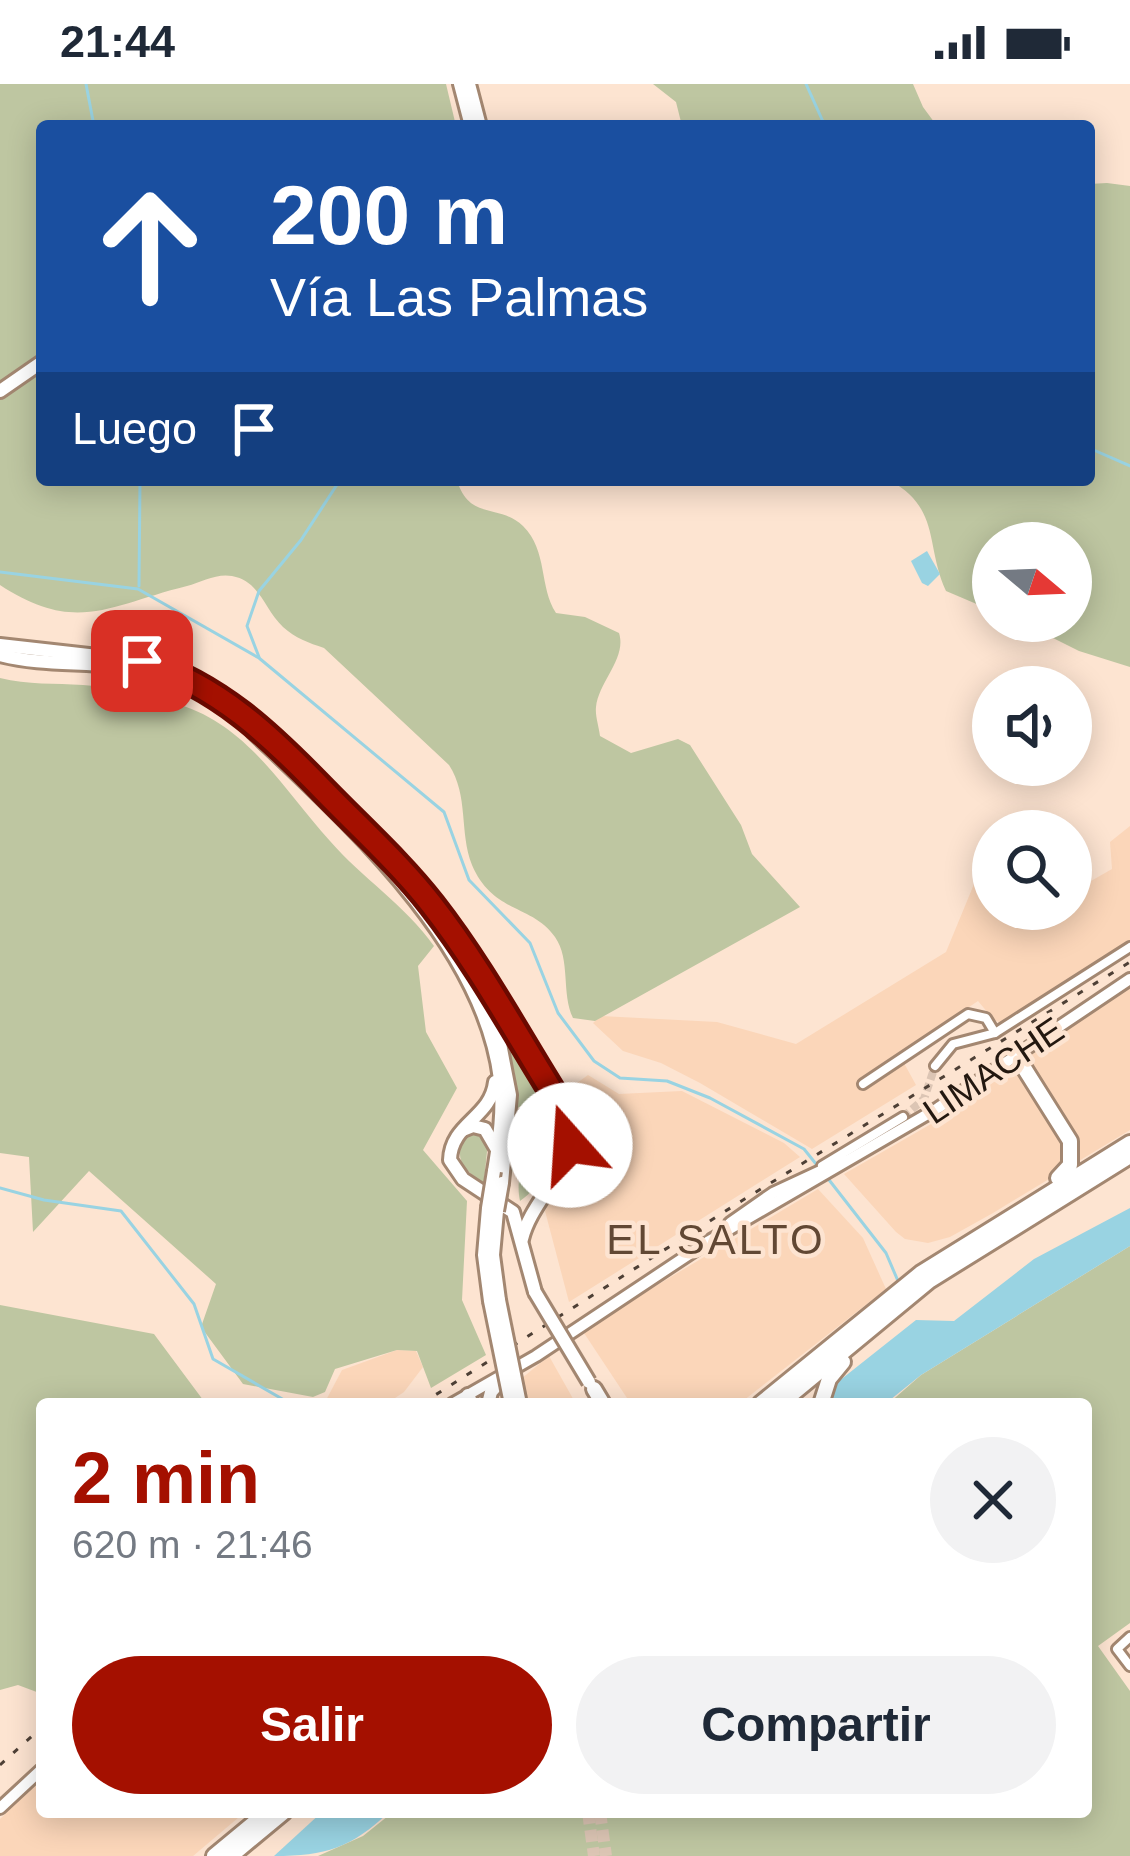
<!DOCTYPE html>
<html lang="es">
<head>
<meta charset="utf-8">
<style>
  :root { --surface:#fff; --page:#f2f2f3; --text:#1f2937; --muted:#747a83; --accent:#a41000 }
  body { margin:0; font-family:Arial,sans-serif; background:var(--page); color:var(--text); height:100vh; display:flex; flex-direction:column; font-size:45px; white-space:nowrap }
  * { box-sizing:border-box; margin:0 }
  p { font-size:39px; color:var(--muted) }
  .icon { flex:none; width:66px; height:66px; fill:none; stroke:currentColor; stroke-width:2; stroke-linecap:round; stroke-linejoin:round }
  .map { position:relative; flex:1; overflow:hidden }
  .sheet { position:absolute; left:36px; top:1314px; width:1056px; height:420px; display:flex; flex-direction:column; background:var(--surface); border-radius:12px; box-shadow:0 6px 30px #0003 }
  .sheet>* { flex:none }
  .banner { position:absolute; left:36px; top:36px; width:1059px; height:366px; border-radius:12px; box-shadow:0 6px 30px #0003; background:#1a4fa0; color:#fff; overflow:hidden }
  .needle { width:78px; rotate:109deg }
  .controls { position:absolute; left:972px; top:438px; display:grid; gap:24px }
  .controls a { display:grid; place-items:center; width:120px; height:120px; border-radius:50%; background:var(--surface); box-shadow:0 6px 30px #0003; font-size:60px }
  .pin { position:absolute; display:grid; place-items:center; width:102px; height:102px; color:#fff; margin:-51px; border-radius:24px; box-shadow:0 6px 18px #0006 }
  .me { position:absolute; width:132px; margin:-66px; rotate:341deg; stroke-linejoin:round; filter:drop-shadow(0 0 9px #0008) }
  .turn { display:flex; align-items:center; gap:42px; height:252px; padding:0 36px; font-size:54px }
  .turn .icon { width:156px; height:156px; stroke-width:2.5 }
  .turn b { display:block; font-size:84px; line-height:102px }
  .then { display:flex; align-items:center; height:114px; padding:0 36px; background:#0003; gap:24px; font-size:45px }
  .round { display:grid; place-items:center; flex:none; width:126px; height:126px; border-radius:63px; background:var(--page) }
  .head { display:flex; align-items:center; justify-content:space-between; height:204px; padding:0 36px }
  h1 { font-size:72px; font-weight:700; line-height:90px; color:var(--accent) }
  .primary-button { display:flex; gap:24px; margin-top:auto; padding:24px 36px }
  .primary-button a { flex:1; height:138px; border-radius:72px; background:var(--accent); color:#fff; font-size:48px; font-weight:700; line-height:138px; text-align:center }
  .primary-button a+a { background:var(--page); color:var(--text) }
  .status { display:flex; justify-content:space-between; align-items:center; height:84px; padding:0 60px; background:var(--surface); direction:ltr }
  .status svg { height:33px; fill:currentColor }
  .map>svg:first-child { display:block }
  .built { fill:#fbd6b9 }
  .green { fill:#bec6a1 }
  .water { fill:#99d3e2 }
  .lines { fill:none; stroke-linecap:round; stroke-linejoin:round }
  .stream { stroke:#99d3e2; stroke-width:3 }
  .minor-tunnel { stroke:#dcc5b4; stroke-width:8; stroke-dasharray:8 4; stroke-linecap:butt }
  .trunk-tunnel { stroke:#dcc5b4; stroke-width:12; stroke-dasharray:12 6; stroke-linecap:butt }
  .minor-casing { stroke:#a38771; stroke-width:14 }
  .secondary-casing { stroke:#a38771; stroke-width:16 }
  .trunk-casing { stroke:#a38771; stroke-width:18 }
  .motorway-casing { stroke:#a38771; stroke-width:20 }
  .minor { stroke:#fff; stroke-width:8 }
  .secondary { stroke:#fff; stroke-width:10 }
  .trunk { stroke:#fff; stroke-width:12 }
  .motorway { stroke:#fff; stroke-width:14 }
  .rail { stroke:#4e4036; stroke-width:3; stroke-dasharray:6 12; stroke-linecap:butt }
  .trunk-bridge-casing { stroke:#a38771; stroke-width:18; stroke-linecap:butt }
  .trunk-bridge { stroke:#fff; stroke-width:12 }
  .route-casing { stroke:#6b0a00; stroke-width:30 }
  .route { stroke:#a41000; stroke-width:21 }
  .labels { text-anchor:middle; stroke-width:9; stroke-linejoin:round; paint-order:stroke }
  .street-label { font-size:36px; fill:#231810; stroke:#fde4d1 }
  .quarter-label { font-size:42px; letter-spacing:3px; fill:#614834; stroke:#fde4d1 }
</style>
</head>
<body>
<div class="status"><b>21:44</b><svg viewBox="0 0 49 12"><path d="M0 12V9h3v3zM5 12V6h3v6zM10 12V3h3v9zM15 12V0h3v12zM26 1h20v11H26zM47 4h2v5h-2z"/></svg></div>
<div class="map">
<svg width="1130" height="1772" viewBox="0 0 1130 1772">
  <rect width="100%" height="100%" fill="#fde4d1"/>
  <g class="built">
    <path d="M1130,742V859L1004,940L994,936L978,917L899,970L916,1001L812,1065L700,999L661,979L623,967L593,939L601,932L717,938L796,960L946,868L993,754V825H1071V800L1084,801L1112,785L1110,758Z"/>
    <path d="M1130,900V1046L993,1129L950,1153L928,1159L905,1155L896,1148L844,1090L952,1028Z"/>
    <path d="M588,991L619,1010L682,1007L784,1059L800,1073L569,1218L545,1127L571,1079L577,1055L574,1038L559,1012Z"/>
    <path d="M818,1105L863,1154L886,1205L739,1320H631L582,1246Z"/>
    <path d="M397,1266L416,1267L423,1283L404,1308L386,1320H324L342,1286Z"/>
    <path d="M549,1272L576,1320H497L499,1313Z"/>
    <path d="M42,1695V1728H245L193,1772H0V1735Z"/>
  </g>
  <g class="green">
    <path d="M0,0H446L456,42H42V396H457C469,437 499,419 523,442C548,467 539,503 556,529L585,533L619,549C627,574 599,597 596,623C595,632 599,643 600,652L631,669L678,655L690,661L741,741L752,770L800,823L595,937L573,934C561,909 571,876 555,853C532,820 493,830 472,781C459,748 469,712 449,681L324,564C309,559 295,554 283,543C264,525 260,497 232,492C217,489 201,498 187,502C110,521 76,551 0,501Z"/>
    <path d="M653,0H913L923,23L937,42H682L676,18Z"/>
    <path d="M1107,99L1130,102V583L1079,567L1019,537H1071V459H993V527L946,507C925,461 941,424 889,396H1089V100Z"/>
    <path d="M0,594C28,601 55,599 83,601C112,603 145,611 174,619C247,639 282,704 330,757C362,794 405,821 434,862L418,882L426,948L457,1004L423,1066L467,1117L462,1216L486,1271L431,1304L417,1267L397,1266L335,1285L325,1308L313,1313L243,1300L201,1243L216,1200L89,1087L33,1148L29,1073L0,1069Z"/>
    <path d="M496,932L550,1020L531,1016L516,1025L514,986Z"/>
    <path d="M538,1032L554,1035C565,1065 545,1100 520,1117C514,1088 528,1070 547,1048L544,1041C520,1065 510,1079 509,1114L504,1106L509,1067L522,1038Z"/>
    <path d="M475,1048L488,1057L484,1099C466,1087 454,1079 463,1055Z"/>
    <path d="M1130,1162V1539L1098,1562L1130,1607V1772H318L363,1752L393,1728H1086V1320H888L921,1291Z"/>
    <path d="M0,1221L154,1250L206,1320H42V1610L18,1601L0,1606Z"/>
  </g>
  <g class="water">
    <path d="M927,467L940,490L928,502L922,499L911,477Z"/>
    <path d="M1130,1124V1162L921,1291L885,1320H810L916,1236L954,1237L1034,1175Z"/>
    <path d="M322,1728H389C351,1764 326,1772 274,1772Z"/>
  </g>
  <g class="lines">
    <g class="stream">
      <path d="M86,0L94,42"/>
      <path d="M806,0L825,42"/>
      <path d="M1089,364L1130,382"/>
      <path d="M0,488L138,505L259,574L444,728L469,796L530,859L558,929L594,977L620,994L667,997L710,1014L804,1065L820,1085"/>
      <path d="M139,502L140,396"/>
      <path d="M259,573L247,542L259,507L301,456L340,396"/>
      <path d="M826,1092L886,1169L898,1197"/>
      <path d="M0,1104L44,1116L121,1127L194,1220L213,1275L291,1320"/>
    </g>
    <path class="minor-tunnel" d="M903,1033L924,1015L935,982"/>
    <g class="trunk-tunnel">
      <path d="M588,1728L594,1772"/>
      <path d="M600,1728L606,1772"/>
    </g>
    <g class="minor-casing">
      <g id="minor">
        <path d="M935,982L953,960L995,949L1130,863"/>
        <path d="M863,1000L968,930L986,934L995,949"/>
        <path d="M822,1082L903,1033"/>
        <path d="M1130,1553L1117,1565L1130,1582"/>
      </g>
    </g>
    <g class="secondary-casing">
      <g id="secondary">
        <path d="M730,1139L773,1109L844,1076"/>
        <path d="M452,1320L536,1272L709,1157L938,1024L1130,895"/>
        <path d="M0,1724L42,1685"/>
      </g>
    </g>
    <g class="trunk-casing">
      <g id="trunk">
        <path d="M460,0L471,42"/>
        <path d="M469,0L480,42"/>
        <path d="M0,307L42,278"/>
        <path d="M0,561L142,577L209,605L264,648L408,793L461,864L497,944L510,1011L502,1099"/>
        <path d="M0,571C50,584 102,575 153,589"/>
        <path d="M253,648C347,738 483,858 500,995C504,1026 499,1056 494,1087"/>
        <path d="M488,905L571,1044C572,1088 532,1115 522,1155"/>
        <path d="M495,998C491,1034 451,1039 450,1076L463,1095L513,1128L535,1208"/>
        <path d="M463,1046L473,1042L485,1045L496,1064"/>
        <path d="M509,1050L524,1032L544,1027L559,1036L564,1054"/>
        <path d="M488,1124L484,1171L490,1217"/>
        <path d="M497,1127L493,1171L499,1216"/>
        <path d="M468,1311L472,1320"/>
        <path d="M488,1320L491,1308L506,1291"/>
      </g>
    </g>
    <g class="motorway-casing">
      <g id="motorway">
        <path d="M1016,971L1070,1057V1081L1058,1094"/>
        <path d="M594,1305L603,1320"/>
        <path d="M760,1320L921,1189L1130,1059"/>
        <path d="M780,1320L929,1197L1130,1072"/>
        <path d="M821,1320L829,1295L843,1278"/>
        <path d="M214,1772L267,1728"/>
        <path d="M231,1772L284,1728"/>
      </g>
    </g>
    <use href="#minor" class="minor"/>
    <use href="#secondary" class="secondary"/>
    <use href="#trunk" class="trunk"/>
    <use href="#motorway" class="motorway"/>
    <g class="rail">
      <path d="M421,1320L743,1116L1130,878"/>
      <path d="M0,1681L42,1643"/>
    </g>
    <g class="trunk-bridge-casing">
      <g id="trunk-bridge">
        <path d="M488,1124L494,1087"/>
        <path d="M497,1127L502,1099"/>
        <path d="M535,1208L589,1298"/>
        <path d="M499,1216L520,1320"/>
        <path d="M490,1217L511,1320"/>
      </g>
    </g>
    <use href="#trunk-bridge" class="trunk-bridge"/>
  </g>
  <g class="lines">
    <g class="route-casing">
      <path id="route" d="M142,577C219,602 270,651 325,708C361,745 400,780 432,821C482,885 521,959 565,1028L571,1044L570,1061"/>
    </g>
    <use href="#route" class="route"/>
  </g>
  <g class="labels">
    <g class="street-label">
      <text transform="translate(993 986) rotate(-34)" y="13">LIMACHE</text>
    </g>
    <g class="quarter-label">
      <text x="716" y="1170">EL SALTO</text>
    </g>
  </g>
</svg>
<div class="controls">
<a><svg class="needle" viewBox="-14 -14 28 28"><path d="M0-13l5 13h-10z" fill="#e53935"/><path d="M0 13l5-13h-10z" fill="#747a83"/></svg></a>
<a><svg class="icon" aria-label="sound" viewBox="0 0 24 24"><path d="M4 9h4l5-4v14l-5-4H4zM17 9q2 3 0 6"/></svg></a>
<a><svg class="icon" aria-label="search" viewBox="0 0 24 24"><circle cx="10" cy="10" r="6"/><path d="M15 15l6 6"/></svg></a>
</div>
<div class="pin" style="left:142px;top:577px;background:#d93025"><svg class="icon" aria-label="arrive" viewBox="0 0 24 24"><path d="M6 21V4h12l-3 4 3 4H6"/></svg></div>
<svg class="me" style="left:570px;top:1061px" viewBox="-20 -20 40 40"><circle r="19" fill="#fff"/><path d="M0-13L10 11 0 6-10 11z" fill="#a41000"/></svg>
<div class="banner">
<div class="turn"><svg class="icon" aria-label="ahead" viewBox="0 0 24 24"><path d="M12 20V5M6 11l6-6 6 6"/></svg><div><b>200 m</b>Vía Las Palmas</div></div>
<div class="then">Luego<svg class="icon" aria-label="arrive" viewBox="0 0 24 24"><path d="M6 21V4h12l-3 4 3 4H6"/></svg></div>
</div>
<section class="sheet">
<div class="head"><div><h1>2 min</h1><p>620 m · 21:46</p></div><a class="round"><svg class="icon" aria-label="close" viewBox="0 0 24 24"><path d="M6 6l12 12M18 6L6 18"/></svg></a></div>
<div class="primary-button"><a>Salir</a><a>Compartir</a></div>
</section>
</div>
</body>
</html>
